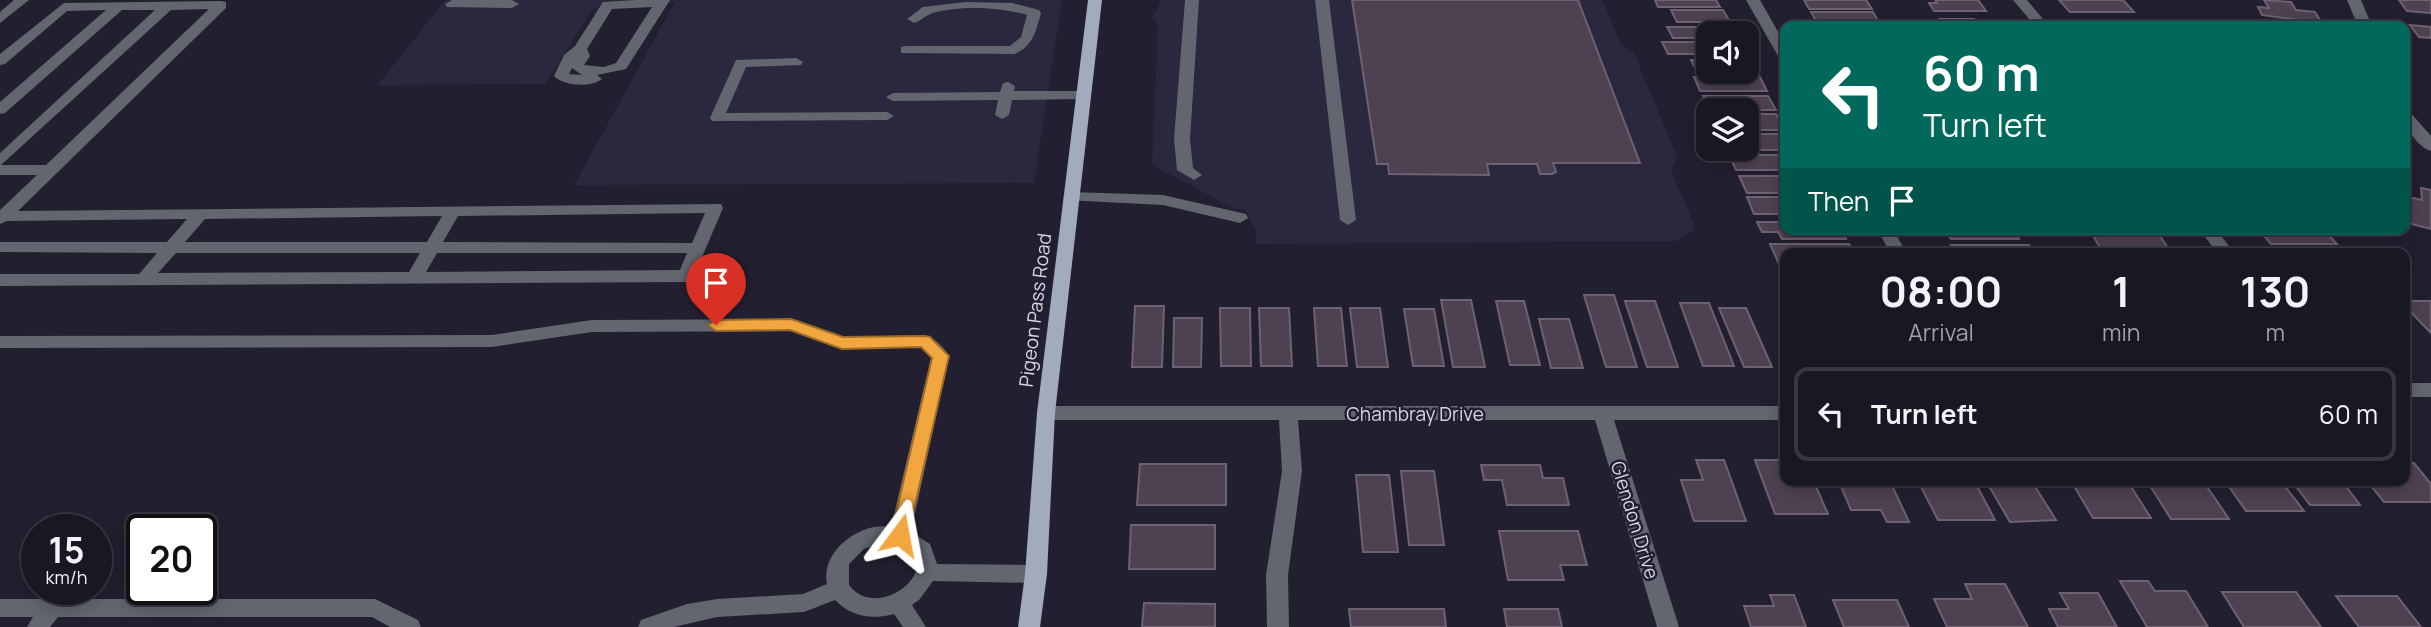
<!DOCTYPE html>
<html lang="en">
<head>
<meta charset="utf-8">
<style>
  :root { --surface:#1a1724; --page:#272431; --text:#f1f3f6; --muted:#9f9fa6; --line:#383641 }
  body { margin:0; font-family:Manrope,sans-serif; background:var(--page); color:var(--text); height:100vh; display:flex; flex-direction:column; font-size:26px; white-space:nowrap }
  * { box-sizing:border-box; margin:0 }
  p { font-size:23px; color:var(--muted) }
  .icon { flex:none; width:38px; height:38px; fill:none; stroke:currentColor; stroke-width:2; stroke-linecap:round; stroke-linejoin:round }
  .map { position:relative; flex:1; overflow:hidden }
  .drawer { position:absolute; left:1780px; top:248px; width:630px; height:238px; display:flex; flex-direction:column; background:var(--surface); border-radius:14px; box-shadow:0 4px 18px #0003,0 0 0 2px var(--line) }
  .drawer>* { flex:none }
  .banner { position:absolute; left:1780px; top:21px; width:630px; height:214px; border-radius:14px; box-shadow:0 4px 18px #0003,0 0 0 2px var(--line); background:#00695c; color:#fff; overflow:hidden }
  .fabs { position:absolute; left:1696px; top:21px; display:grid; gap:14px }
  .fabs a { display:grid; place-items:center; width:63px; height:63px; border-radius:14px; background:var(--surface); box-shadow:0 4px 18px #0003,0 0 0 2px var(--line); font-size:35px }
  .speed { position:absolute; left:21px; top:514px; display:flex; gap:14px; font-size:35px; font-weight:700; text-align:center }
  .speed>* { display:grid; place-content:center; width:91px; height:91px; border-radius:50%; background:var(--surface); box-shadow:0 4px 18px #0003,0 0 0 2px var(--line); line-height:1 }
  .speed small { font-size:18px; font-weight:400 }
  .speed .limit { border:4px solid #111; border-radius:10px; background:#fff; color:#111 }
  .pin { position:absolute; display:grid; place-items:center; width:60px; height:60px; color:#fff; margin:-72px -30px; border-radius:50% 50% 50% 0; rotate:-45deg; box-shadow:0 0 7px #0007 }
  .pin .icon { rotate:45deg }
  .me { position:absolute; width:77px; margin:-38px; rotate:13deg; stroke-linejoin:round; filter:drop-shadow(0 0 5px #0008) }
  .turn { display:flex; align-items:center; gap:24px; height:147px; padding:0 28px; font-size:32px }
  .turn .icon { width:91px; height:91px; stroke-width:2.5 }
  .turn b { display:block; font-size:49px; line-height:60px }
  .then { display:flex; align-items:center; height:66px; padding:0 28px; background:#0003; gap:14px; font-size:26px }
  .eta { display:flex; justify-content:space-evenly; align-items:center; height:119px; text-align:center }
  .eta b { font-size:42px; font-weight:700; line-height:49px }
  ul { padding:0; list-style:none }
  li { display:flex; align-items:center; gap:21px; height:94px; margin:0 14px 10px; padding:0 14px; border:4px solid var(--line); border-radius:14px }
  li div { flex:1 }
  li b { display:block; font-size:26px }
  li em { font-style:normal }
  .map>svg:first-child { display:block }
  .built { fill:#2a273e }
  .building { fill:#4e4152; stroke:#6e6172; stroke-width:2 }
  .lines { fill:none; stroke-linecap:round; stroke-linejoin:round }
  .minor { fill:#61666f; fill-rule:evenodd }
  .major { fill:#a1abbd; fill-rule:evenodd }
  .route { fill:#f1a63f; stroke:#9d6c29; stroke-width:2 }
  .labels { text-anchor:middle; stroke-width:5; stroke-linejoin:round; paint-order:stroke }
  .street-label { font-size:19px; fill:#d7d6e2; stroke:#221f30 }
</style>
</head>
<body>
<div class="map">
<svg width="2431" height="627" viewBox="0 0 2431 627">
  <rect width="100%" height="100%" fill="#221f30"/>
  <g class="built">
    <path d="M445,0H1062L1034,183L574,185L675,2L647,7L593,9L545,84L378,85Z"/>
    <path d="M1162,0H1603L1620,43L1634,53L1677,157L1671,171L1694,224L1693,230L1677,241L1256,244V231L1245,210L1233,208L1152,165L1158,24L1152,17Z"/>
  </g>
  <g class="building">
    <path d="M1352,0H1578L1640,163H1553L1556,172L1552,174H1540L1537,164H1487L1489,175L1389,174L1388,164H1377Z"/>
    <path d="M1655,0H1716L1720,7H1658Z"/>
    <path d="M1804,0H1866L1872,9H1809Z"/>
    <path d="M1935,0H1978L1986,11H1934L1929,3H1937Z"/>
    <path d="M2059,0H2123L2134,12H2070Z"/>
    <path d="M2264,0L2291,2L2296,10L2315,12L2322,23L2262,15L2258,7L2269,8Z"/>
    <path d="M2399,0H2431V13L2407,11Z"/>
    <path d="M1671,10H1723L1730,22H1677Z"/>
    <path d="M1811,12H1873L1880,24H1818Z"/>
    <path d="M1940,19H1974L1980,26H1945Z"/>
    <path d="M2097,20H2129L2134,26H2103Z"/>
    <path d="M2410,25L2431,27V38L2419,37Z"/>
    <path d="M1667,27H1731L1735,33H1708V38H1673Z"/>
    <path d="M1662,42H1708V54H1668Z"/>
    <path d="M1691,60H1708V72H1746L1748,60L1755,72H1697Z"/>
    <path d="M1694,77H1760L1767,91H1700Z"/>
    <path d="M1703,96H1768L1776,110H1709Z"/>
    <path d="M1746,114H1776L1785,130H1746Z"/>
    <path d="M1746,134H1785V150H1719L1746,149Z"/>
    <path d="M1729,155H1785V170H1736Z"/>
    <path d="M1739,176H1785V193H1747Z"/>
    <path d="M2421,188L2431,190V229L2404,222V196L2422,200Z"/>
    <path d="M1747,197H1785V214H1754Z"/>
    <path d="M1757,222H1785V229H1841L1846,239H1782L1778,232H1762Z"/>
    <path d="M1944,229H2012L2019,239H1951Z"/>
    <path d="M2089,229L2156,230L2172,254H2104Z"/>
    <path d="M2258,229H2323L2337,244H2271Z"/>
    <path d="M1770,244H1849L1854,254H1785V264H1779Z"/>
    <path d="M1951,245H2029L2035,254H1956Z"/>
    <path d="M1584,295H1614L1637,367H1606Z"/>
    <path d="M1441,300H1471L1485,367H1453Z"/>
    <path d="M1496,301H1524L1540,365H1510Z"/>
    <path d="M1625,301H1655L1678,367H1647Z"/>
    <path d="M2404,301H2431V333L2404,305Z"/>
    <path d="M1680,303H1709L1734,366H1703Z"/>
    <path d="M1135,306H1164L1162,367H1132Z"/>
    <path d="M1220,308H1250L1251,366H1221Z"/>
    <path d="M1259,308H1289L1292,366H1261Z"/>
    <path d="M1314,308H1341L1347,366H1318Z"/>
    <path d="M1350,308H1380L1388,367H1357Z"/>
    <path d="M1719,308H1746L1772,367H1744Z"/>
    <path d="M1404,309H1434L1444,366H1413Z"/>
    <path d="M1174,318H1202L1201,367H1173Z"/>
    <path d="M1539,319H1569L1583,368H1551Z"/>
    <path d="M1696,460H1724L1746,521H1694L1681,480H1703Z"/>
    <path d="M1755,460H1785V481L1814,482L1828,514H1775Z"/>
    <path d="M2404,463H2414L2431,484V502H2384L2367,481H2404Z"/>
    <path d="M1140,464H1226V505H1137Z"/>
    <path d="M1481,465H1540L1543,478H1563L1569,505H1507L1502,480H1484Z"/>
    <path d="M1401,471H1434L1444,545H1409Z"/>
    <path d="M1356,475H1389L1398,552H1363Z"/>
    <path d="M1890,481L1909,522H1887L1881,510H1851L1839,482Z"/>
    <path d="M1918,481L1976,484L1995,520H1938Z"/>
    <path d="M1986,481H2045L2047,485H2034L2056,520L2010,522Z"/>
    <path d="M2071,481L2128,482L2151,518H2093Z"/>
    <path d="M2147,481H2203L2229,519H2171Z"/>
    <path d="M2225,481H2281L2304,511H2246Z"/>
    <path d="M2292,481H2342L2360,505H2310Z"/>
    <path d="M1131,525H1215V569H1129Z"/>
    <path d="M1499,531H1578L1587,565H1560L1564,580H1508Z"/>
    <path d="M2120,581H2148L2155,591H2186L2208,627H2147Z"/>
    <path d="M1965,584H2005L2028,627H1947L1934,599H1972Z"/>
    <path d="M2222,592H2296L2321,627H2244Z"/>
    <path d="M2060,593H2098L2117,627H2058L2049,609H2069Z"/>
    <path d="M1770,595H1794L1806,627H1751L1744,606H1774Z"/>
    <path d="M2336,596H2397L2421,627H2359Z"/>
    <path d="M1833,600H1897L1909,627H1844Z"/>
    <path d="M1144,603L1215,604V627H1142Z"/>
    <path d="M1349,609H1444L1446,627H1351Z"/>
    <path d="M1504,609H1558L1562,627H1507Z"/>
  </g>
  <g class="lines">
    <g class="minor">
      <path d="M14,0H29L0,23V12Z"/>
      <path d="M452,0H512L519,4L512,8L447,7L445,4Z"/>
      <path d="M635,0H670L626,69L597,75L602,79C591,88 564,86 554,76L564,55L575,46L603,2ZM652,7L616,63L604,67L584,65L590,56L587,49L612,9ZM572,68L582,75L569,74Z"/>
      <path d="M1185,0H1199L1190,139L1193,168L1202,175L1194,180L1177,170L1174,139Z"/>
      <path d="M1315,0H1329L1356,220L1348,225L1340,220Z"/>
      <path d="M1746,0H1760L1785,44V60L1778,56Z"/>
      <path d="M2013,0H2027L2049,26H2035Z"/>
      <path d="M2347,0H2361L2372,26H2358Z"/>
      <path d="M221,1L226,2V8L18,211L721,204L723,208L694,276L686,282L0,286V274H139L157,253L0,252V242H167L187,219L7,221L0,224V210L37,175H0V153L155,10H122L5,113L0,114V102L106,10L67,11L5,64L0,65V54L64,3ZM209,9L46,165H1L171,10ZM705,213L692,243L443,242L458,216ZM442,216L427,242H185L205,219ZM176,253H420L409,272L158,273ZM437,253H687L680,270L426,272Z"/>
      <path d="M966,2L1012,3L1039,10L1041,13C1036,31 1033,47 1014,54L901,53V47L906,46H1010L1021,37L1027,15C1001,7 960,5 933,13C926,15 921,21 914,23L907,19L923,7Z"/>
      <path d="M796,58L803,62L801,65L746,67L726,113L887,112L894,116L887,120L712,121L710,118L736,60Z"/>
      <path d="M1008,82L1015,86L1014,91H1083L1090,95L1083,99L1012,100L1009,115L1002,119L995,115L998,100L893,101L886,97L893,93L1000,92L1003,83Z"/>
      <path d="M2404,110L2409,111L2431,136V151C2415,146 2404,125 2404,110Z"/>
      <path d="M1071,192L1163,195L1246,214L1248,218L1240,223L1163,205L1065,200L1063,197Z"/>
      <path d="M1877,229H1893L1907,254H1891Z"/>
      <path d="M2199,229H2216L2235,254H2218Z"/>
      <path d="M791,319L843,337L924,335C934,338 944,347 949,356L911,532L930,544L937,564L1036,565L1043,568L1047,574L1043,580L1036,583L933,581L919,600L912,605L926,627H903L894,614C872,620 851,617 835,600L804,612L717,617L674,627H638L641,620L687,604L717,599L803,594L827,584C820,551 861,521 891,527L931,358L920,347L842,349L790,331L592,332L492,347L0,348V336L492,335L592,320ZM883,542C893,544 907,545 914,554C931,580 874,619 849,585V564L864,549Z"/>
      <rect x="2404" y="383" width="27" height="14"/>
      <path d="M1046,406H1785V420H1614L1679,627H1657L1595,420H1298L1302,471L1288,575L1289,627H1267L1266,575L1282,471L1279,420H1046L1039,418L1037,413L1039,408Z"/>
      <path d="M0,599H375L418,620L421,627H390L372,617H58L50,627H27L33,617H0Z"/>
    </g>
    <path class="major" d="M1088,0H1102L1055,413L1047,574L1040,627H1018L1025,574L1037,413Z"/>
  </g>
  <path class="route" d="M791,319L843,337L925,336L930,337L949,356L907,540L900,542L894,540L891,535L932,358L921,347L842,349L790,330L716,331L708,325L716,320Z"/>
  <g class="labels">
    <g class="street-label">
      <text transform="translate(1035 310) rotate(-83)" y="7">Pigeon Pass Road</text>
      <text x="1415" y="421">Chambray Drive</text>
      <text transform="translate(1635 520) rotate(73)" y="7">Glendon Drive</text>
    </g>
  </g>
</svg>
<div class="fabs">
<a><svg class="icon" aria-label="sound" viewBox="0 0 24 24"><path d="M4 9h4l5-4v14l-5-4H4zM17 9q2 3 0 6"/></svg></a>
<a><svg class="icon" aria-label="layers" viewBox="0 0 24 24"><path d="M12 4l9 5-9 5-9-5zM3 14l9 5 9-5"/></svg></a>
</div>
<div class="speed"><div>15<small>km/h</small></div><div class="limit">20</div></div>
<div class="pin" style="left:716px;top:325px;background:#d93025"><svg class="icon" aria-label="arrive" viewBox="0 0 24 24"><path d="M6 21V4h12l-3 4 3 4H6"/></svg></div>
<svg class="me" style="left:900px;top:535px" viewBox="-20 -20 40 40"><path d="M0-17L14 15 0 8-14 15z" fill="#f1a63f" stroke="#fff" stroke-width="4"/></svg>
<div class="banner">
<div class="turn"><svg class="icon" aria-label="left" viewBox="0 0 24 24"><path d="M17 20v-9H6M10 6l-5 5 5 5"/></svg><div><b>60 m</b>Turn left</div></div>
<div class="then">Then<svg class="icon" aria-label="arrive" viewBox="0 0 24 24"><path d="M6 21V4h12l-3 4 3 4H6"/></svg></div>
</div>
<section class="drawer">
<div class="eta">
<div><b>08:00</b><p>Arrival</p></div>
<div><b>1</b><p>min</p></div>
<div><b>130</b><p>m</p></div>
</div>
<ul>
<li><svg class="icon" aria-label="left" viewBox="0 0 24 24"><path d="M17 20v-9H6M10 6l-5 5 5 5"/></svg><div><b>Turn left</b></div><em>60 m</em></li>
</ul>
</section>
</div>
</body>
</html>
